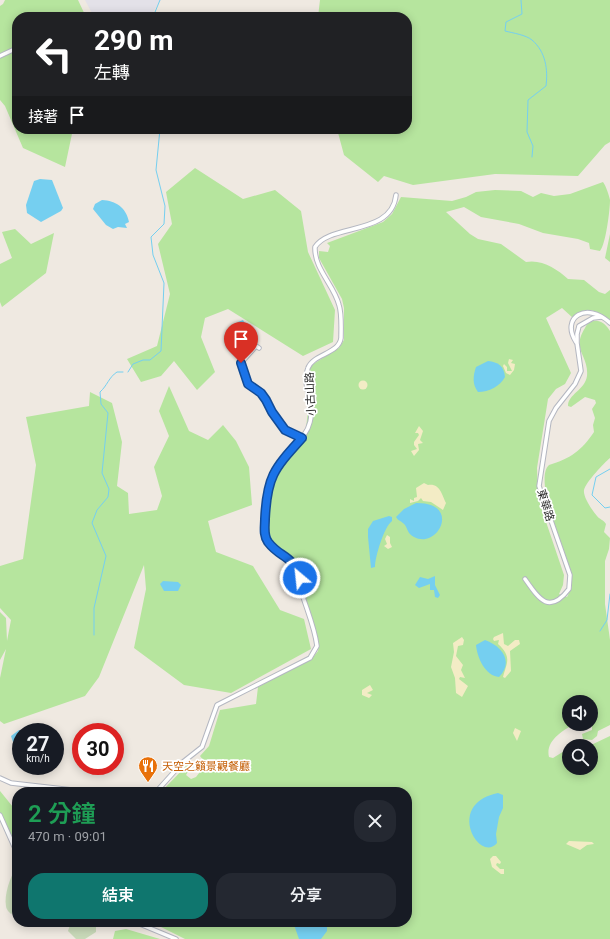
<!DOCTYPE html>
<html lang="zh-TW">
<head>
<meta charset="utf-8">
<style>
  :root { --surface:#171b24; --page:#242831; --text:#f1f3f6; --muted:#9ea1a6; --accent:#0f766e }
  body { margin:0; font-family:Roboto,"Noto Sans TC",sans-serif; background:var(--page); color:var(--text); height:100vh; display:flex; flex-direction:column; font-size:15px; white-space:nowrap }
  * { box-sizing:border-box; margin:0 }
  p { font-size:13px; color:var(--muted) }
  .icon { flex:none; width:22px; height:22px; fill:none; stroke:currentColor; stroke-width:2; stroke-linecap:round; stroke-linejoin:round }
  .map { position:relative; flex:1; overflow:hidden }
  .drawer { position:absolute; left:12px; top:787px; width:400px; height:140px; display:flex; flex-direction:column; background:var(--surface); border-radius:16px; box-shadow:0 2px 10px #0003 }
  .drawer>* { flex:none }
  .guide { position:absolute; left:12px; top:12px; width:400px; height:122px; border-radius:16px; box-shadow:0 2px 10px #0003; background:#202124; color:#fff; overflow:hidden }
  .tools { position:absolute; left:562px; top:695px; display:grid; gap:8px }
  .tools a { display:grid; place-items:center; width:36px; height:36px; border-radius:50%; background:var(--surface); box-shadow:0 2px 10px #0003; font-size:20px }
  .speed { position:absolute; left:12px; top:723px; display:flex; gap:8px; font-size:20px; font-weight:700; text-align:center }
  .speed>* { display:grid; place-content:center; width:52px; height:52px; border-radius:50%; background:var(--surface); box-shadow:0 2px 10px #0003; line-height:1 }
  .speed small { font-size:10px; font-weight:400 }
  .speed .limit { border:6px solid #d22; background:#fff; color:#111 }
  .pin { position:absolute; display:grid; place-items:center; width:34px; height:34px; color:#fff; margin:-41px -17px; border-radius:50% 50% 50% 0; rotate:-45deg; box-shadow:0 0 4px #0007 }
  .pin .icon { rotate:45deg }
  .me { position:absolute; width:44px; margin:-22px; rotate:332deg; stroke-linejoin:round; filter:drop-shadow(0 0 3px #0008) }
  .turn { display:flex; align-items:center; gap:14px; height:84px; padding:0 16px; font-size:18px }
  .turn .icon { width:52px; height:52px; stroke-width:2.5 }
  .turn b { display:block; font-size:28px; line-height:34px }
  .then { display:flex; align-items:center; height:38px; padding:0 16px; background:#0003; gap:8px; font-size:15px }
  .round { display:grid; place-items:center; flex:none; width:42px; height:42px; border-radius:16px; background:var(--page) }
  .summary { display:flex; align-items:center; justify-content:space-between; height:68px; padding:0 16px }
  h1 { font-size:24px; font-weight:600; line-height:30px; color:#1e9e55 }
  .button { display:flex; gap:8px; margin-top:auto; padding:8px 16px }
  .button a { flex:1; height:46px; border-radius:16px; background:var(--accent); color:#fff; font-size:16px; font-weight:600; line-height:46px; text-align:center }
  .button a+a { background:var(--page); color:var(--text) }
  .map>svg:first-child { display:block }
  .industrial { fill:#e3e1e8 }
  .green { fill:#b6e59e }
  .sand { fill:#f3ecc5 }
  .cemetery { fill:#c8d9b8 }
  .water { fill:#75cff0 }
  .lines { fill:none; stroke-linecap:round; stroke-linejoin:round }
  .stream { stroke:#75cff0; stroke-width:1 }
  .minor-casing { stroke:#b4b7c1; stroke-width:5.5 }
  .minor { stroke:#fff; stroke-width:3.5 }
  .route-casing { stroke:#114b97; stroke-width:10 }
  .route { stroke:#1a73e8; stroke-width:7 }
  .labels { text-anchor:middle; stroke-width:3.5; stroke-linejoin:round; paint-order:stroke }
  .street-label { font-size:11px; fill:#2e2e2e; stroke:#fff }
  .food-label { font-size:11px; fill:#c56008; stroke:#fff; text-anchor:start }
</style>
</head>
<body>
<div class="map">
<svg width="610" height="939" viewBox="0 0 610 939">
  <rect width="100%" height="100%" fill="#efe9e1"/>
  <path class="industrial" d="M85,0H161L151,15L148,17H94Z"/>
  <g class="green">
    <path d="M5,0H78L86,17H17V129H73L65,167L23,148L5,106L0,100V6L3,4Z"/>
    <path d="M320,0H610V142L605,145L578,176L495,174L413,185L384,176L378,182L344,155L337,129H407V17H318Z"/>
    <path d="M195,168L243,199L275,190L301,211L308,252L335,310L333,342L303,356L228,309L205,318L201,337L215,372L197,390L174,361L161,376L141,382L127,359L157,346L170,294L158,244L172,224L166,192Z"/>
    <path d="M603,182C606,186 609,195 610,200C610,209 606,244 600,251L590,249L589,243L578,239L543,233L519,224L481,217L464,207L446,212L470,234L478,239L501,244L526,262C542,259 557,269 568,279L584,280L599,292L605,294L610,290V322C599,310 585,304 573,318L562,308L546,318L571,373L565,384L556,389L548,399L537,468L538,494L541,507L564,575L563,585L559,594L567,597L572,587V576C565,556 533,479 549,465C570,459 582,450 594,432L593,425L595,418L592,409L596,403L595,400L585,397L571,407L568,406C568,394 585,390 587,376C589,355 571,350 585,328C587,323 592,320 598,321C603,322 607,326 610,331V458C604,463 586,482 584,490C583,497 592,510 597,516C599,519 604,520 606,524L604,532L610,538L609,549L605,561V604L610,640V725L598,731L597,736L592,740L583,739L582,734L592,730L591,702H569V724H575C563,730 545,741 549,757L553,758L569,748V768H591V746H582L591,745L610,736V939H185L159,926L141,922H407V792H161L187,765L189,764L190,768L186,775L191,779L196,777L206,764L200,756L209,746L220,710L256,704L258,687L314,656L318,651L319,643L305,600L300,573L296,564L291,556L270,541L266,531L272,484L306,429L309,400L307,381L310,366L339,348L344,340V308L342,299L319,258V251L328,252L330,246L327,243L383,222L392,214L401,197L452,201L466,197L476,192L495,190L521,191L533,197L541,193L554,196L570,194Z"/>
    <path d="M15,229L31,244L54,233L46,273L2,307L0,302V264L12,258L2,232Z"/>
    <path d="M610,234V262L605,258Z"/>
    <path d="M169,386L189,431L208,440L223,425L236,441L249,467L252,505L208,521L216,552L253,566L280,610L304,619L311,649L231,693L184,685L134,648L146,589L144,565L99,677L85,696L4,724L0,721V678L6,649L0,660V612L6,618L7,641L11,620L0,608V566L23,559L36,465L26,417L89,406L90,392L112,403L122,442L117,486L128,493L129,514L157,510L162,496L154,467L169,436L159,411Z"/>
    <path d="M0,791L17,812V851L0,813Z"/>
    <path d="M126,929L160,939H113L115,931Z"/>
  </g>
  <g class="sand">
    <path d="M509,359L513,360L511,363L515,364L514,370L510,375L506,373L503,366L504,364L507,367V371H512L508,363Z"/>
    <circle cx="363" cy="385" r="4.5"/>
    <path d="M419,426L423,431L420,440L423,443L418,444L419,450L414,456L411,451L417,449L414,445V442L419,435L418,433H415Z"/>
    <path d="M424,483L428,485C440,483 442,495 446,503L443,510L431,502L423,501L421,498L418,501L410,503V499L414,501V498L417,497L416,488Z"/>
    <path d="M387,535L390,537V543L392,547L388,549L384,546L387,544L385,539Z"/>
    <path d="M503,633L504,644L508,646L515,640H519L520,644L510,651L511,671L505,678L503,677C507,662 512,657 498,644L499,640L494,641L493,639L494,637Z"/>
    <path d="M462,637L464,640L463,645L458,646L456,656L463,665L461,670L465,678L460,677L459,679L468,686L462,697L456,693L455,678L451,667L454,652L453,643Z"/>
    <path d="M370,685L373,690L367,693L372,695L369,698L362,695V690Z"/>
    <path d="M515,728L521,731L517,741L513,733Z"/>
    <path d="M569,841L592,842L594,844L587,845L580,850L566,844Z"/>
    <path d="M493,856H496L501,862L500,864L497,863L496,865L500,869H504V874H501L492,867L490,859Z"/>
  </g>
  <g class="cemetery">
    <path d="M17,867V910L11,914C9,912 6,909 6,906C4,895 10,876 17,867Z"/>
    <path d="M71,922H96V932L85,939H76L68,931Z"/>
  </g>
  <g class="water">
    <path d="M40,179L52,180L63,208L61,211L41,222L27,213L26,205L34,181Z"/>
    <path d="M102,200C116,201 126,207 129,222L125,224L127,228L118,227L113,229L106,225L93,209L95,204Z"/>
    <path d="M243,320L248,329L242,332L237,331L235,329L238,322Z"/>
    <path d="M488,361C498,362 504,366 505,377C500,386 489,392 478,392C472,384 473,376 476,367Z"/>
    <path d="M416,503C462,502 438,550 414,537C408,534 408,530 405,525C402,521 398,521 396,517L404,509Z"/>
    <path d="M389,516L392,517V521C384,527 375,557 375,567L371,568L368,537V529L373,521Z"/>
    <path d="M435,576V585L440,595L438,598L435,597L434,590H430V584L419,588L415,585L420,577L428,579Z"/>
    <path d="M163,581L178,582L181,585L178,591H164L160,584Z"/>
    <path d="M485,640C502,646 514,662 499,677C485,676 477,657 476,645Z"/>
    <path d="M19,730L24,732H21V747L13,742L11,736Z"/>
    <path d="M498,793L503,795V808L499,817L496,834L497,843C480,864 444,804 498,793Z"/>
    <path d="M293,922H327V931L321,939H299Z"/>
  </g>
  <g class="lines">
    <g class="stream">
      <path d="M521,0L522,14L506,22L505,31C513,33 526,35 532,40C546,52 548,70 546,86L528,100L527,132L533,146L532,157"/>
      <path d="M153,17L160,0"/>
      <path d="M128,372L133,364L143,360H150L161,351L164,283L153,255L151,237L164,224L165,206L156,170L160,129"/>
      <path d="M610,469L596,477L592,495L605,508L610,507"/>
      <path d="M600,631L607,620L610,594"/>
      <path d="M94,635V608L106,556L92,523L97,510L108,497L109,489L102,473L108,413L101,404L100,392C107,386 109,377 117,372H123"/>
    </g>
    <g class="minor-casing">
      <g id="minor">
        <path d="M0,56L17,48"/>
        <path d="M576,342C560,317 587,301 610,323"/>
        <path d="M259,348L256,346L241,363L248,384L261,393L266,400L272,412L285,430L302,438"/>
        <path d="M525,579C539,599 549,615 569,589L570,575L539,486L549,421L556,408L575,384L581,371L577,343V334L579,326L593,318L601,317"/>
        <path d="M0,778L11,783L90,792"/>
        <path d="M156,792L183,762L202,747L217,705L310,658L317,646C315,630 309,615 304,600C301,588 301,575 295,565C286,552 266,550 264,533C262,504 268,476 288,454C296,444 307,435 310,422C315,405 301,384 308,368C313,354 339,354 341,338C341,329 342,314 339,305C334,285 314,269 315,247C330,223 392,236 396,195"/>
        <path d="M0,815L17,853"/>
        <path d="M135,922L176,939"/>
      </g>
    </g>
    <use href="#minor" class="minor"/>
  </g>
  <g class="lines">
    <g class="route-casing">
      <path id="route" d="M241,363L248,384L261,393L266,400L272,412L285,430L302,438C274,469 267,476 265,519C265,527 263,535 268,542C281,559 291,553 300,578"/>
    </g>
    <use href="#route" class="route"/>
  </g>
  <defs>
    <g id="restaurant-pin" transform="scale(1)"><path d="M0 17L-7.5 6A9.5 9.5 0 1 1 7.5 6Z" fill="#e8710a" stroke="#fff"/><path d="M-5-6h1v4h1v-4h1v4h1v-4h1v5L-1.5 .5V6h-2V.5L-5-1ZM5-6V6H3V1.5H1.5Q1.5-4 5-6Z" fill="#fff"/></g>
  </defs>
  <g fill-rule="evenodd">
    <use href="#restaurant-pin" x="148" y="766"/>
  </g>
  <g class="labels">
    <g class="street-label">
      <text transform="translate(310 394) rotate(-93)" y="4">小古山路</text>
      <text transform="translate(546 505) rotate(73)" y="4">東華路</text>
    </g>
    <g class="food-label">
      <text x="162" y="770">天空之籟景觀餐廳</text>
    </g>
  </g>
</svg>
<div class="tools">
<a><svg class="icon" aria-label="sound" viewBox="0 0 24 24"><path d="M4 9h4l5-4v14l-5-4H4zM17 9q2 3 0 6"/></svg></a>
<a><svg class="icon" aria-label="search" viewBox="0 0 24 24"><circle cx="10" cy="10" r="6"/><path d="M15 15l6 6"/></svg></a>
</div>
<div class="speed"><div>27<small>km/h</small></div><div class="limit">30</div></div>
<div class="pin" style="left:241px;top:363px;background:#d93025"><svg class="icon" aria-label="arrive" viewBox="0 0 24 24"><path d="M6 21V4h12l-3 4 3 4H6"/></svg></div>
<svg class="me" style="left:300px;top:578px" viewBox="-20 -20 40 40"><circle r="17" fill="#1a73e8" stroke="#fff" stroke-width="3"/><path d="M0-11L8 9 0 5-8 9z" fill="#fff"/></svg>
<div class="guide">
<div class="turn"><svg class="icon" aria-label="left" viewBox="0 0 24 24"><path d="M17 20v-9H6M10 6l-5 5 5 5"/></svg><div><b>290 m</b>左轉</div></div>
<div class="then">接著<svg class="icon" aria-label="arrive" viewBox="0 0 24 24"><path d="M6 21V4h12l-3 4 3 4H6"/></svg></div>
</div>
<section class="drawer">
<div class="summary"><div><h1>2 分鐘</h1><p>470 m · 09:01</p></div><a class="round"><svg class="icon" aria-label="close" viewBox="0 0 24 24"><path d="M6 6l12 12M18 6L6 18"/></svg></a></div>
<div class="button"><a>結束</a><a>分享</a></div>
</section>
</div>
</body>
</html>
